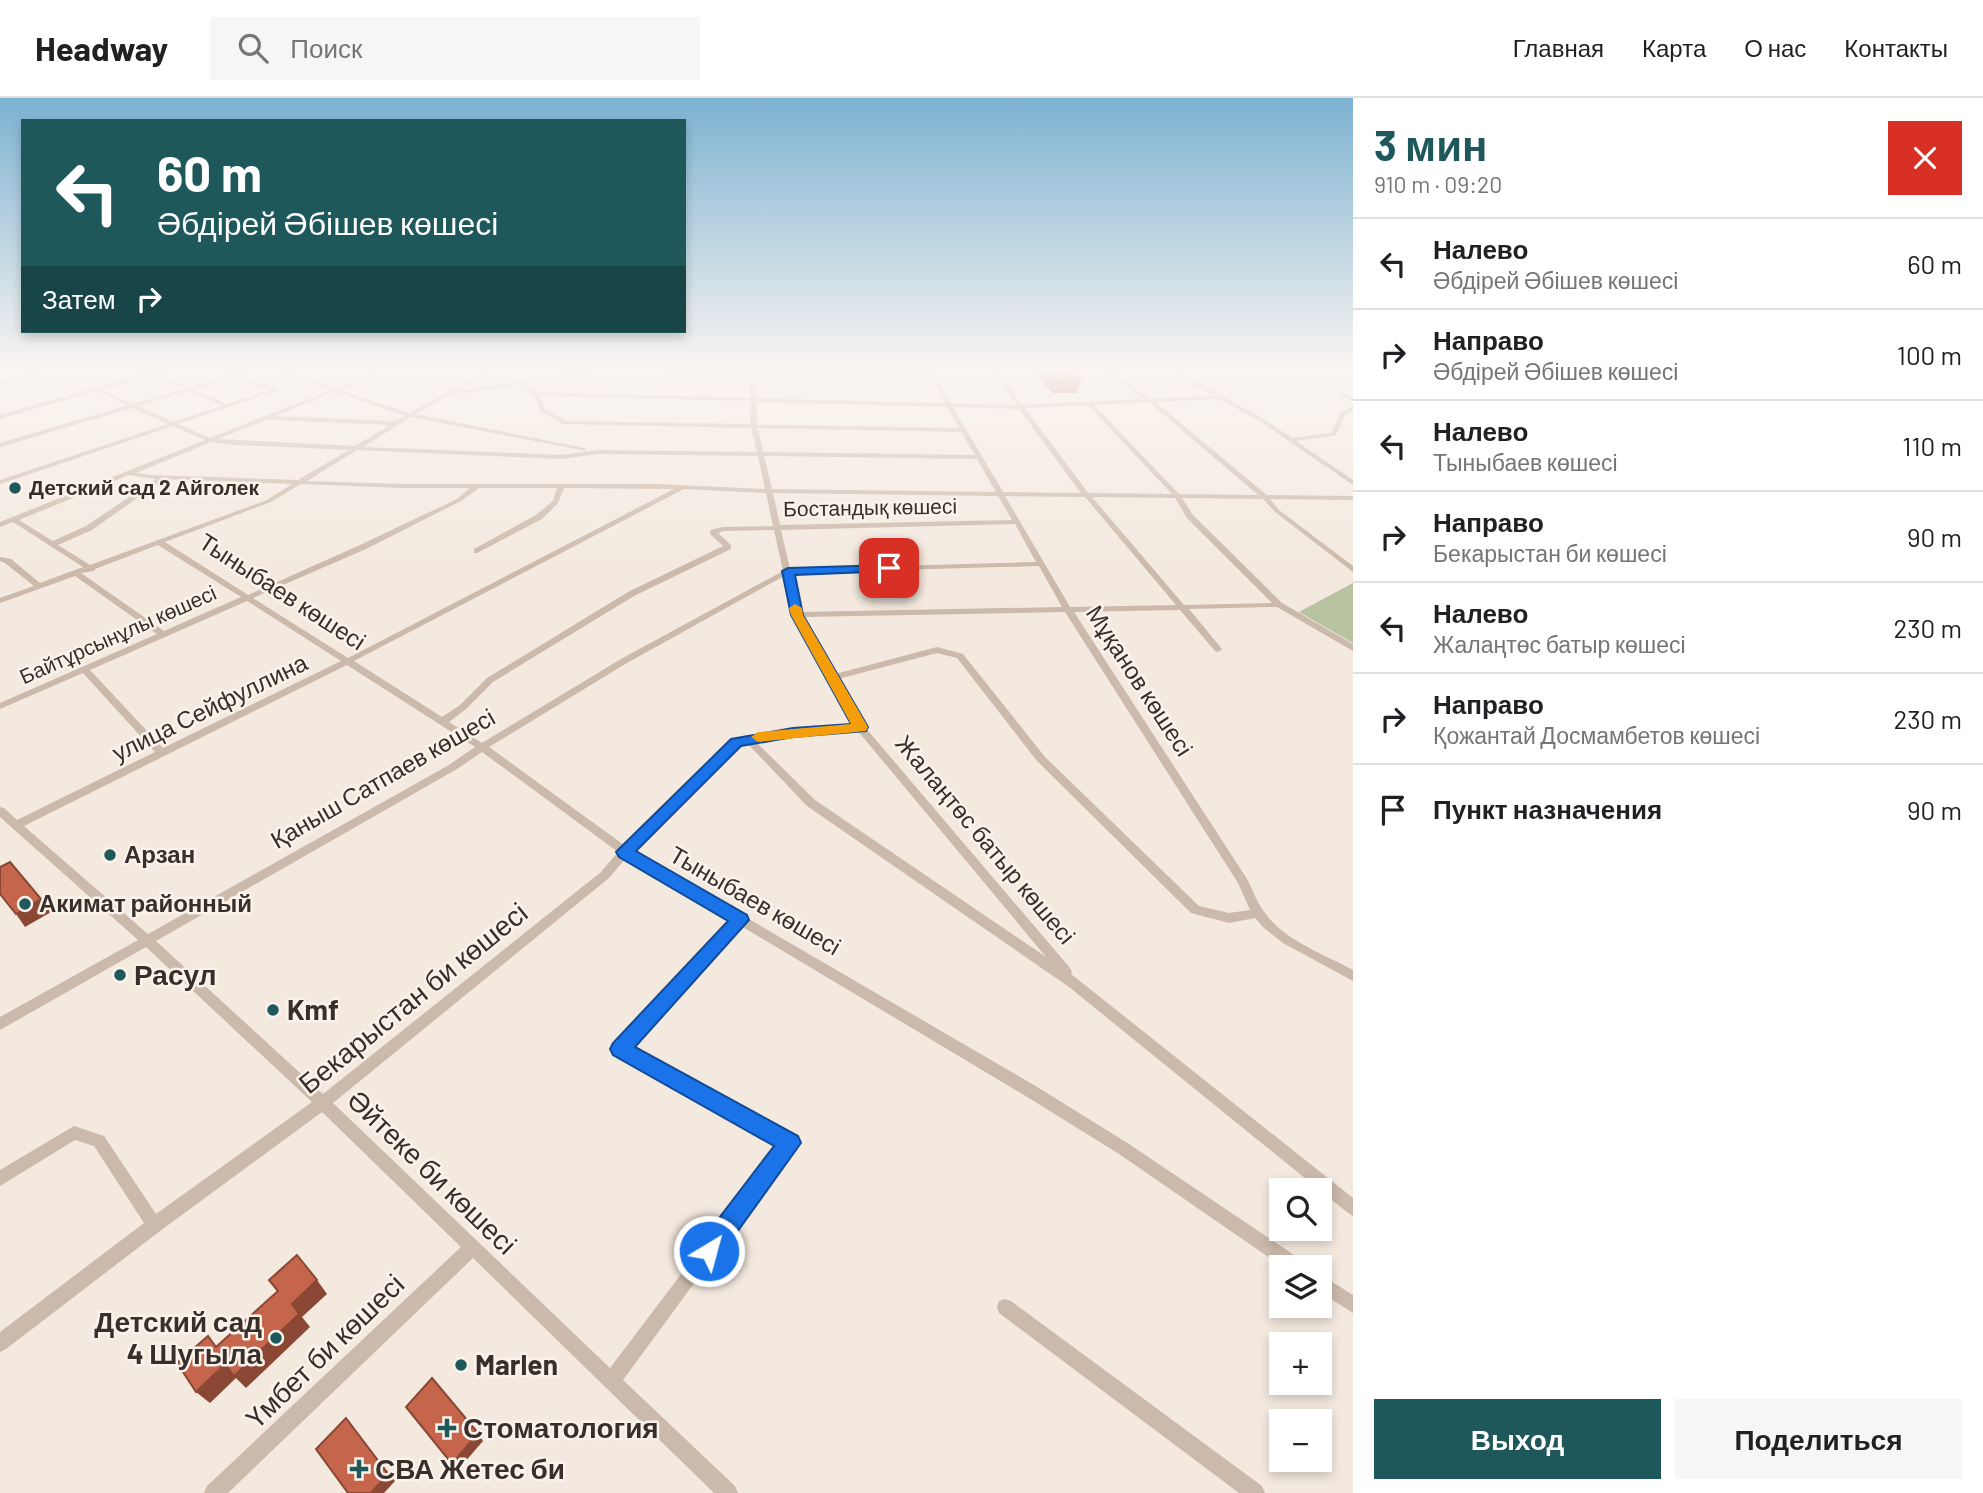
<!DOCTYPE html>
<html lang="ru">
<head>
<meta charset="utf-8">
<style>
  :root { --surface:#fff; --page:#f6f6f6; --text:#202124; --muted:#757577; --line:#e0e0e0; --accent:#1f585b }
  body { margin:0; font-family:Barlow,sans-serif; background:var(--page); color:var(--text); height:100vh; display:flex; flex-direction:column; font-size:26px; white-space:nowrap }
  * { box-sizing:border-box; margin:0 }
  p { font-size:23px; color:var(--muted) }
  .icon { flex:none; width:38px; height:38px; fill:none; stroke:currentColor; stroke-width:2; stroke-linecap:round; stroke-linejoin:round }
  .map { position:relative; flex:1; overflow:hidden }
  .sheet { display:flex; flex-direction:column; background:var(--surface); width:630px }
  .sheet>* { flex:none }
  .guide { position:absolute; left:21px; top:21px; width:665px; height:214px; border-radius:0px; box-shadow:0 4px 10px #0003; background:#1f585b; color:#fff; overflow:hidden }
  .fabs { position:absolute; left:1269px; top:1080px; display:grid; gap:14px }
  .fabs a { display:grid; place-items:center; width:63px; height:63px; border-radius:0px; background:var(--surface); box-shadow:0 4px 10px #0003; font-size:35px }
  .pin { position:absolute; display:grid; place-items:center; width:60px; height:60px; color:#fff; margin:-30px; border-radius:14px; box-shadow:0 4px 10px #0006 }
  .me { position:absolute; width:77px; margin:-38px; rotate:37deg; stroke-linejoin:round; filter:drop-shadow(0 0 5px #0008) }
  .turn { display:flex; align-items:center; gap:24px; height:147px; padding:0 21px; font-size:32px }
  .turn .icon { width:91px; height:91px; stroke-width:2.5 }
  .turn b { display:block; font-size:49px; line-height:60px }
  .then { display:flex; align-items:center; height:66px; padding:0 21px; background:#0003; gap:14px; font-size:26px }
  .round { display:grid; place-items:center; flex:none; width:74px; height:74px; border-radius:0px; background:var(--page) }
  .summary { display:flex; align-items:center; justify-content:space-between; height:119px; padding:0 21px }
  h1 { font-size:42px; font-weight:700; line-height:52px; color:var(--accent) }
  .cta { display:flex; gap:14px; margin-top:auto; padding:14px 21px }
  .cta a { flex:1; height:80px; border-radius:0px; background:var(--accent); color:#fff; font-size:28px; font-weight:700; line-height:80px; text-align:center }
  .cta a+a { background:var(--page); color:var(--text) }
  ul { padding:0; list-style:none }
  li { display:flex; align-items:center; gap:21px; height:91px; padding:0 21px; border-top:2px solid var(--line) }
  li div { flex:1 }
  li b { display:block; font-size:26px }
  li em { font-style:normal }
  header { display:flex; align-items:center; gap:42px; box-sizing:border-box; height:98px; padding:0 35px; background:var(--surface); border-bottom:2px solid var(--line) }
  header strong { font-size:33px }
  nav { display:flex; gap:38px; margin-inline-start:auto; font-size:24px }
  .search { width:490px; height:63px; background:var(--page); display:flex; align-items:center; gap:18px; box-sizing:border-box; padding:0 24px; border-radius:0px; color:var(--muted); font-size:26px }
  main { display:flex; flex:1; min-height:0 }
  .map>svg:first-child { display:block }
  .green { fill:#b7c29f }
  .lines { fill:none; stroke-linecap:round; stroke-linejoin:round }
  .street { fill:#cbb9ab; fill-rule:evenodd }
  .wall { fill:#a95740 }
  .shaded-wall { fill:#8a4734 }
  .building { fill:#c5654b; stroke:#8a4734; stroke-width:2 }
  .route { fill:#1a73e8; stroke:#114b97; stroke-width:2 }
  .slow { fill:#f59e0b }
  .poi-dot { fill:#1f585b; stroke:#faf3ec; stroke-width:2.5 }
  .labels { text-anchor:middle; stroke-width:5; stroke-linejoin:round; paint-order:stroke }
  .far-poi-label { font-size:21px; font-weight:bold; fill:#392e2a; stroke:#faf3ec; text-anchor:start }
  .far-street-label { font-size:21px; fill:#392e2a; stroke:#faf3ec }
  .street-label { font-size:24px; fill:#392e2a; stroke:#faf3ec }
  .poi-label { font-size:24px; font-weight:bold; fill:#392e2a; stroke:#faf3ec; text-anchor:start }
  .near-poi-label { font-size:28px; font-weight:bold; fill:#392e2a; stroke:#faf3ec; text-anchor:start }
  .near-street-label { font-size:28px; fill:#392e2a; stroke:#faf3ec }
</style>
</head>
<body>
<header>
<strong>Headway</strong>
<div class="search"><svg class="icon" aria-label="search" viewBox="0 0 24 24"><circle cx="10" cy="10" r="6"/><path d="M15 15l6 6"/></svg>Поиск</div>
<nav><a>Главная</a><a>Карта</a><a>О нас</a><a>Контакты</a></nav>
</header>
<main>
<div class="map">
<svg width="1353" height="1395" viewBox="0 0 1353 1395">
  <rect width="100%" height="100%" fill="#f3e9df"/>
  <path class="green" d="M1353,485V545L1299,514Z"/>
  <g class="lines">
    <g class="street">
      <path d="M38,273H48L0,287V283Z"/>
      <path d="M153,273H163L158,275L189,289L243,273H252L242,277L276,291V293L178,326L210,340L330,292L276,273H285L335,290L376,273H384L340,292L409,315L488,273H495L458,293L589,273H605L524,286L536,294L750,300V280L621,273L749,276V273H755V276L929,277L927,273H932L951,305L1017,307L992,273H997L1022,307L1144,301L1104,273H1110L1151,301L1213,298L1170,273H1177L1262,320L1292,340L1332,335L1340,315L1353,308V312L1345,317L1336,337L1296,343L1353,382V387L1258,322L1219,301L1155,304L1267,397L1353,398V402L1270,401L1279,412L1353,468V474L1275,414L1263,401L1182,400L1193,417L1282,505L1353,546V553L1277,509L1189,511L1222,551L1218,554L1215,553L1180,512L1074,514L1247,781C1253,792 1257,805 1265,815C1285,843 1324,856 1353,872V883L1283,845L1264,830L1255,820L1229,825L1191,815L1037,663L957,560L937,555L838,581L864,628L1070,870L1072,874L1071,876L1353,1100V1118L1348,1115L1069,889L807,708L747,645L739,647L645,738L632,753L1034,987L1129,1046L1303,1163L1305,1169H1283L1119,1056L1024,997L741,828L630,950L795,1040L797,1045L623,1282L735,1388L738,1395H714L473,1160L228,1395H204L207,1388L461,1149L322,1014L160,1133L6,1251L0,1254V1234L144,1125L94,1048L75,1042L0,1088V1072L74,1028L104,1038L156,1116L312,1004L146,849L0,932V919L138,842L0,719V709L4,710L17,722L155,654L83,575L0,611V605L157,536L75,478L0,505V500L34,488L5,465L0,463V459L11,461L40,485L83,469L13,424L0,429V424L205,342L173,328L0,386V382L168,326L132,310L0,349V345L128,307L96,293L0,321V317ZM153,277L184,291L133,306L102,292ZM236,279L269,292L227,306L194,291ZM755,280L931,281L945,305L756,300ZM518,287L535,298L540,313L563,326L751,330L757,354L598,352L561,357L363,349L411,319L586,353L587,352L584,350L415,316L458,293L460,296ZM189,293L222,308L173,324L138,308ZM335,294L405,318L396,323L275,318ZM540,298L750,303L751,326L566,323L545,311ZM756,304L947,309L959,330L757,327ZM1149,304L1150,305L1258,397L1179,396L1094,307ZM1088,307L1089,308L1172,396L1088,395L1025,310ZM953,309L1019,311L1081,395L1003,394ZM269,321L271,322L390,327L355,348L218,341ZM758,330L961,334L975,357L763,354ZM211,344L234,347L349,352L298,382L150,377L136,375ZM357,352L561,361L598,356L758,358L765,391L657,386H403L307,383ZM764,358L977,361L996,394L772,391ZM129,377L156,381L86,428L53,443L19,422ZM164,381L292,386L267,402L90,467L58,447L92,432ZM301,386L403,390H470L457,401L360,447L248,497L165,444L271,404ZM479,390H557L553,403L536,417L474,451V455H477L542,421L558,405L564,390L674,391L348,560L253,500L366,451L461,403ZM684,391L766,395L773,428L723,429L710,432V436L723,448L628,494L487,580L460,607L442,619L354,563ZM773,395L998,398L1012,422L780,427ZM1005,398L1085,399L1176,507L1070,509ZM1092,399L1175,400L1187,420L1272,505L1184,507ZM1015,426L1036,464L790,471L781,432ZM774,432L783,473L621,561L482,645L449,624L466,611L493,584L634,498L731,451V447L718,435L723,433ZM158,447L241,499L164,533L81,475L94,473L95,471ZM1039,468L1062,509L801,514L791,475ZM784,478L793,517L854,626L793,631L751,638L747,637L733,642L637,732L624,747L489,649L627,565ZM247,503L341,563L163,650L90,572ZM1065,514L1238,785L1250,812L1229,815L1199,808L1045,659L963,556L937,549L835,576L802,519ZM347,567L475,649L449,667L148,836L24,728ZM857,632L1046,859L815,702L756,644L793,637ZM482,654L618,754L601,774L323,996L156,843L457,671ZM626,760L732,823L615,947L613,951L615,955L779,1047L610,1270L333,1005L609,780Z"/>
      <path d="M1343,295L1353,299V303L1341,298V296Z"/>
      <path d="M1320,1176L1353,1197V1215L1320,1194Z"/>
      <path d="M1005,1201L1011,1203L1262,1388L1265,1395H1239L999,1215L997,1209L999,1203Z"/>
    </g>
  </g>
  <path class="wall" d="M1038,273H1072L1081,282L1077,295H1053L1037,279Z"/>
  <g class="shaded-wall">
    <path d="M41,801L51,814L25,829L16,816Z"/>
    <path d="M317,1182L327,1196L302,1219L310,1229L246,1290L236,1280L210,1305L196,1294Z"/>
    <path d="M346,1320L395,1383L384,1395H371Z"/>
    <path d="M478,1335L483,1343L457,1373L452,1366Z"/>
  </g>
  <g class="building">
    <path d="M1047,273H1072L1081,282L1057,283Z"/>
    <path d="M10,764L41,801L16,816L0,796V769Z"/>
    <path d="M297,1157L317,1182L292,1206L299,1216L234,1278L225,1266L196,1294L177,1265L208,1238L216,1249L278,1193L269,1182Z"/>
    <path d="M432,1280L478,1335L452,1366L406,1309Z"/>
    <path d="M346,1320L388,1376L371,1395H348L316,1351Z"/>
  </g>
  <linearGradient id="sky" x2="0" y2="1"><stop stop-color="#7db2d2"/><stop offset="0.58" stop-color="#faf5f1"/><stop offset="1" stop-color="#faf5f1" stop-opacity="0"/></linearGradient>
  <rect width="1353" height="469" fill="url(#sky)"/>
  <path class="route" d="M889,467L895,470L893,473L795,477L803,517L868,629L866,633L793,639L741,648L636,753L747,817L749,822L635,949L798,1038L801,1045L717,1162L709,1165L700,1162L696,1153L700,1145L774,1048L613,957L610,951L613,945L728,823L619,759L616,754L731,641L793,630L851,626L791,517L782,473L788,470Z"/>
  <path class="slow" d="M795,506L802,510L803,517L868,629L866,633L758,644L751,639L758,634L851,626L791,517L789,510Z"/>
  <g class="poi-dot">
    <circle cx="15" cy="390" r="7"/>
    <circle cx="110" cy="757" r="7"/>
    <circle cx="25" cy="806" r="7"/>
    <circle cx="120" cy="877" r="7"/>
    <circle cx="273" cy="912" r="7"/>
    <circle cx="276" cy="1240" r="7"/>
    <circle cx="461" cy="1267" r="7"/>
    <path d="M443.5 1319.5h7v7h7v7h-7v7h-7v-7h-7v-7h7z"/>
    <path d="M355.5 1360.5h7v7h7v7h-7v7h-7v-7h-7v-7h7z"/>
  </g>
  <g class="labels">
    <g class="far-poi-label">
      <text x="29" y="397">Детский сад 2 Айголек</text>
    </g>
    <g class="far-street-label">
      <text transform="translate(870 410) rotate(-1)" y="7">Бостандық көшесі</text>
      <text transform="translate(118 537) rotate(-24)" y="7">Байтұрсынұлы көшесі</text>
    </g>
    <g class="street-label">
      <text transform="translate(282 494) rotate(33)" y="8">Тыныбаев көшесі</text>
      <text transform="translate(1139 583) rotate(57)" y="8">Мұқанов көшесі</text>
      <text transform="translate(210 610) rotate(-26)" y="8">улица Сейфуллина</text>
      <text transform="translate(383 681) rotate(-30)" y="8">Қаныш Сатпаев көшесі</text>
      <text transform="translate(985 742) rotate(50)" y="8">Жалаңтөс батыр көшесі</text>
      <text transform="translate(755 803) rotate(30)" y="8">Тыныбаев көшесі</text>
    </g>
    <g class="poi-label">
      <text x="124" y="765">Арзан</text>
      <text x="39" y="814">Акимат районный</text>
    </g>
    <g class="near-poi-label">
      <text x="134" y="887">Расул</text>
      <text x="287" y="922">Kmf</text>
      <text x="262" y="1234" text-anchor="end">Детский сад<tspan x="262" dy="32">4 Шугыла</tspan></text>
      <text x="475" y="1277">Marlen</text>
      <text x="463" y="1340">Стоматология</text>
      <text x="375" y="1381">СВА Жетес би</text>
    </g>
    <g class="near-street-label">
      <text transform="translate(413 900) rotate(-39)" y="10">Бекарыстан би көшесі</text>
      <text transform="translate(432 1074) rotate(44)" y="10">Әйтеке би көшесі</text>
      <text transform="translate(325 1253) rotate(-44)" y="10">Үмбет би көшесі</text>
    </g>
  </g>
</svg>
<div class="fabs">
<a><svg class="icon" aria-label="search" viewBox="0 0 24 24"><circle cx="10" cy="10" r="6"/><path d="M15 15l6 6"/></svg></a>
<a><svg class="icon" aria-label="layers" viewBox="0 0 24 24"><path d="M12 4l9 5-9 5-9-5zM3 14l9 5 9-5"/></svg></a>
<a>+</a>
<a>−</a>
</div>
<div class="pin" style="left:889px;top:470px;background:#d93025"><svg class="icon" aria-label="arrive" viewBox="0 0 24 24"><path d="M6 21V4h12l-3 4 3 4H6"/></svg></div>
<svg class="me" style="left:709px;top:1153px" viewBox="-20 -20 40 40"><circle r="17" fill="#1a73e8" stroke="#fff" stroke-width="3"/><path d="M0-11L8 9 0 5-8 9z" fill="#fff"/></svg>
<div class="guide">
<div class="turn"><svg class="icon" aria-label="left" viewBox="0 0 24 24"><path d="M17 20v-9H6M10 6l-5 5 5 5"/></svg><div><b>60 m</b>Әбдірей Әбішев көшесі</div></div>
<div class="then">Затем<svg class="icon" aria-label="right" viewBox="0 0 24 24"><path d="M7 20v-9h11M14 6l5 5-5 5"/></svg></div>
</div>
</div>
<section class="sheet">
<div class="summary"><div><h1>3 мин</h1><p>910 m · 09:20</p></div><a class="round" style="background:#d93025;color:#fff"><svg class="icon" aria-label="close" viewBox="0 0 24 24"><path d="M6 6l12 12M18 6L6 18"/></svg></a></div>
<ul>
<li><svg class="icon" aria-label="left" viewBox="0 0 24 24"><path d="M17 20v-9H6M10 6l-5 5 5 5"/></svg><div><b>Налево</b><p>Әбдірей Әбішев көшесі</p></div><em>60 m</em></li>
<li><svg class="icon" aria-label="right" viewBox="0 0 24 24"><path d="M7 20v-9h11M14 6l5 5-5 5"/></svg><div><b>Направо</b><p>Әбдірей Әбішев көшесі</p></div><em>100 m</em></li>
<li><svg class="icon" aria-label="left" viewBox="0 0 24 24"><path d="M17 20v-9H6M10 6l-5 5 5 5"/></svg><div><b>Налево</b><p>Тыныбаев көшесі</p></div><em>110 m</em></li>
<li><svg class="icon" aria-label="right" viewBox="0 0 24 24"><path d="M7 20v-9h11M14 6l5 5-5 5"/></svg><div><b>Направо</b><p>Бекарыстан би көшесі</p></div><em>90 m</em></li>
<li><svg class="icon" aria-label="left" viewBox="0 0 24 24"><path d="M17 20v-9H6M10 6l-5 5 5 5"/></svg><div><b>Налево</b><p>Жалаңтөс батыр көшесі</p></div><em>230 m</em></li>
<li><svg class="icon" aria-label="right" viewBox="0 0 24 24"><path d="M7 20v-9h11M14 6l5 5-5 5"/></svg><div><b>Направо</b><p>Қожантай Досмамбетов көшесі</p></div><em>230 m</em></li>
<li><svg class="icon" aria-label="arrive" viewBox="0 0 24 24"><path d="M6 21V4h12l-3 4 3 4H6"/></svg><div><b>Пункт назначения</b></div><em>90 m</em></li>
</ul>
<div class="cta"><a>Выход</a><a>Поделиться</a></div>
</section>
</main>
</body>
</html>
